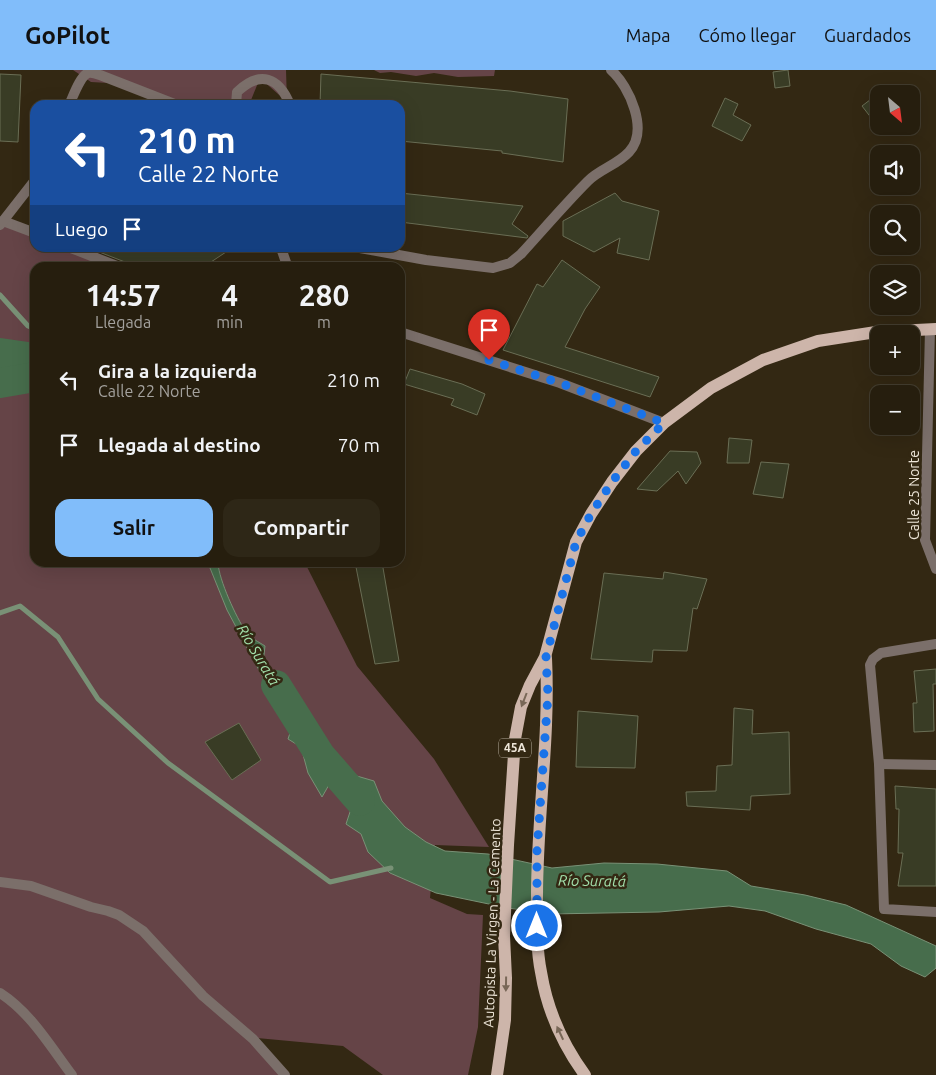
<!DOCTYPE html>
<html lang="es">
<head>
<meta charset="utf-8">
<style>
  :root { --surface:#261e0e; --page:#2e2717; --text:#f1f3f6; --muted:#a4a29e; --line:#423c2e; --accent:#81bdfa }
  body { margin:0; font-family:Ubuntu,sans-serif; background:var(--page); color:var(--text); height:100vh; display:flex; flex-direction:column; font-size:19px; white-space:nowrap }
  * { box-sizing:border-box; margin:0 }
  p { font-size:16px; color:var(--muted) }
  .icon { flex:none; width:28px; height:28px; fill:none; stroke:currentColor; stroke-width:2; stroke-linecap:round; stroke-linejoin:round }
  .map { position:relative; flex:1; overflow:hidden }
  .panel { position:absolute; left:30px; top:192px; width:375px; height:305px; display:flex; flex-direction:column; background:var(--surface); border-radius:15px; box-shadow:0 5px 20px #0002,0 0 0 1px var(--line) }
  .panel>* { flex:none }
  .top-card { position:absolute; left:30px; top:30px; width:375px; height:152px; border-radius:15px; box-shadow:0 5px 20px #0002,0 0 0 1px var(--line); background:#1a4fa0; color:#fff; overflow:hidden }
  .needle { width:32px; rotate:152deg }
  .fabs { position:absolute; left:870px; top:15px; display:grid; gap:10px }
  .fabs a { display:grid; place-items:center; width:50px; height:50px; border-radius:10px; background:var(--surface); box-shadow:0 5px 20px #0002,0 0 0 1px var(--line); font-size:25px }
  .pin { position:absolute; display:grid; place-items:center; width:42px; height:42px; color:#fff; margin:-51px -21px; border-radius:50% 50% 50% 0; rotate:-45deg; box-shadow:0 0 5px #0007 }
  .pin .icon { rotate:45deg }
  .me { position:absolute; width:55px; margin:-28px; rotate:0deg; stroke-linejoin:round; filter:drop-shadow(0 0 4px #0008) }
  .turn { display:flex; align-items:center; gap:18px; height:105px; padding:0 25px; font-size:22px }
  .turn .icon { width:65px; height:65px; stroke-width:2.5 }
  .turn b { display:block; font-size:35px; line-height:42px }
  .then { display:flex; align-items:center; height:48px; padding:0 25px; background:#0003; gap:10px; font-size:19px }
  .eta { display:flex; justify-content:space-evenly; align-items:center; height:85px; text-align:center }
  .eta b { font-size:30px; font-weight:600; line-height:35px }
  .action { display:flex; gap:10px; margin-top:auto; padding:10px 25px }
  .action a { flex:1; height:58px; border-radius:15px; background:var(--accent); color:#111; font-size:20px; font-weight:600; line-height:58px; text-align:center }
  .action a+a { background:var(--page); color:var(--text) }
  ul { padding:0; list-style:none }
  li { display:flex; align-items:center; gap:15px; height:65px; padding:0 25px }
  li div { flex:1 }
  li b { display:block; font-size:19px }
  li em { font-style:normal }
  header { display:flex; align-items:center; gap:30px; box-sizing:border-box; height:70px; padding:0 25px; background:var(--accent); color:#111 }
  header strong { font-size:24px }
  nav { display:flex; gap:28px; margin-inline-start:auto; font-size:18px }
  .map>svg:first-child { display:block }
  .green { fill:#654447 }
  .water { fill:#476d4c; stroke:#799176 }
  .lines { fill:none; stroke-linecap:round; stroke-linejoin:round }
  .stream { stroke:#799176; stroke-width:5 }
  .river { stroke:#476d4c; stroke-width:30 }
  .building { fill:#393c25; stroke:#6a6e55 }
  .pedestrian { stroke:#7b6f6a; stroke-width:10 }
  .minor { stroke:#7b6f6a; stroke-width:10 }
  .primary { stroke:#cdb5aa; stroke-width:12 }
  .oneway { fill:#786757 }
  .route { stroke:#1a73e8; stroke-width:9; stroke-dasharray:0 16.2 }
  .labels { text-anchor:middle; stroke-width:5; stroke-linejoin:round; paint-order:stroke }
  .shield { fill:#332813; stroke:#b6ad9e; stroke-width:1 }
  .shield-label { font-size:12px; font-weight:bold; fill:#eee6d9 }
  .street-label { font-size:14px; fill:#eee6d9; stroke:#332813 }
  .water-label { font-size:15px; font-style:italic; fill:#a2e0ab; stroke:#332813 }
</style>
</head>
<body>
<header>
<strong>GoPilot</strong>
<nav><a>Mapa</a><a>Cómo llegar</a><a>Guardados</a></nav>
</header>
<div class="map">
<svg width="936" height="1005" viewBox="0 0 936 1005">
  <rect width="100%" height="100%" fill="#332813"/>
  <g class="green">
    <path d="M73,0H286L287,32L260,8L249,35H146L152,30L125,14L91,12Z"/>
    <path d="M374,0H495L494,6L458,7L434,3L416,6L391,2L380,3Z"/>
    <path d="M4,156L35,165V178H76L117,197L35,198V492L305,493L357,596L434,689L489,777L435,775L430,828L467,844L483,845L478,957L468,1005H383L343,976L257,968L286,1005H0V160Z"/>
  </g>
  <g class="water">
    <path d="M35,296V303L0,310V303Z"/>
    <path d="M209,493H218C219,510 236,547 246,562C250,568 259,572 265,576L263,593L278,612L299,644L296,662L310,671L326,697L374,711L382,731L405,757L426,772L445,781L488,784L552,798L604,793L657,794L727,801L751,816L805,825L846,835L936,876V898L925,907L901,896L871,874L816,859L765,841L729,836L659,842L550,844L508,838L436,823L390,803L368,782L361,764L346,754L352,736L330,713L322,727L308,703L301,677L288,669L291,660L227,540L210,498Z"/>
  </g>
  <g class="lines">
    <g class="stream">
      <path d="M0,225L28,256L35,259"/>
      <path d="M0,543L20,536L58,567L98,629L168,693L330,812L391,798"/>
    </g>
    <g class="river">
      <path d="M0,283L35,288"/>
      <path d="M0,313L35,307"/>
      <path d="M276,615L320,685L360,731"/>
    </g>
  </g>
  <g class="building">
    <path d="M788,0L790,16L775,18L773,2Z"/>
    <path d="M0,4L21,5L18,72L0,71Z"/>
    <path d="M321,4L510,21L568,29L563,92L502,83V81L400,71V35H320Z"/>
    <path d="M879,23V58L862,36Z"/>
    <path d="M725,28L738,34L733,45L751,55L742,71L712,56Z"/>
    <path d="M400,123L523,136L512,154L528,166L527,168L400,152Z"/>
    <path d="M615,123L622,131L659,141L649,190L617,183L620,168L594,182L563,166V151Z"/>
    <path d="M89,178H232L202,198H135L125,192Z"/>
    <path d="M562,190L600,217L585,239L565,277L659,307L650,327L503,280L537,214L543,217Z"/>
    <path d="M410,299L462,314L485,324L477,345L451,335L454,329L404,314Z"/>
    <path d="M729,368L752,370L749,393H727Z"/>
    <path d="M670,381L697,382L701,393L686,414L678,401L657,421L637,419Z"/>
    <path d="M761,392L789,394L783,428L753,424Z"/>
    <path d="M355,492H382L399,591L375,594Z"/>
    <path d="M664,502L707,509L697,539L693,538L687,581L653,580L652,592L591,589L604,503L663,509Z"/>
    <path d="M936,599V614H933L934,661L914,662L913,633H917L914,601Z"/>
    <path d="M734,638L753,640L752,664L789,662L790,724L751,726L750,740L687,736L686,722L716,721L717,696L732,695Z"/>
    <path d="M578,641L638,646L635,698L576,697Z"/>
    <path d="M239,653L261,690L232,710L205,672Z"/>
    <path d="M895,716L936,719V816H898L903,783H898L899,739H896Z"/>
  </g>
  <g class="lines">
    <path class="pedestrian" d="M879,694L936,695"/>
    <g class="minor">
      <path d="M69,35C73,27 80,6 88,3C92,2 97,4 100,5L177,35"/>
      <path d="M236,35L237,22C260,0 279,7 290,35"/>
      <path d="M3,151L35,163"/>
      <path d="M0,155L35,110"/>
      <path d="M71,178L122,198"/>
      <path d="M281,178L288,198"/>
      <path d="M360,178L426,190L493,198L510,193L521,184C543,160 565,134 588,111C600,99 617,95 629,82C649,61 630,17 611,0"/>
      <path d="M930,259L925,470L936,499"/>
      <path d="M400,262L560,313L664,353"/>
      <path d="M936,574L881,583L873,589L870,595L879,694L884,839L936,842"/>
      <path d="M0,812L31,816L91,837L108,841L119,845L143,861L203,926L253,969L285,1005"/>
      <path d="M0,923C31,943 50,976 72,1005"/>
    </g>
    <g class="primary">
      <path d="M546,588C550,667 537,747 537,826C537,851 536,877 541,902C547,939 563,975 585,1005"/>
      <path d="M497,1005L505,950L506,908L504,866L508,775L515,669L521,637L530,615L545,587L576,472L591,444L612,412L636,381L664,353L711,318L763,290L818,271L876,262L936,259"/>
    </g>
  </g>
  <defs><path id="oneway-solid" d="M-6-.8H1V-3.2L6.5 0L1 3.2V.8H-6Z" transform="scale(1.25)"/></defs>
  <g class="oneway">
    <use href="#oneway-solid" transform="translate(524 630) rotate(111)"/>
    <use href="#oneway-solid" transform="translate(506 914) rotate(91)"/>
    <use href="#oneway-solid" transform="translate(560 963) rotate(-115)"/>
  </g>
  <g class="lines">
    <path class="route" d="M489,290L560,313L664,353L636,381L612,412L591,444L576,472L546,587L548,625L537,781V856"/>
  </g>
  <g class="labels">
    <rect class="shield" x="499" y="668.5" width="32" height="19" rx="4"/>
    <g class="shield-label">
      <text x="515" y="682">45A</text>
    </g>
    <g class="street-label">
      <text transform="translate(914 425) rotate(-90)" y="5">Calle 25 Norte</text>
      <text transform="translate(492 853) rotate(-88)" y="5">Autopista La Virgen - La Cemento</text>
    </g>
    <g class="water-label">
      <text transform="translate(258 585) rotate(59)" y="5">Río Suratá</text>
      <text transform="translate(592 811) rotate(1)" y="5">Río Suratá</text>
    </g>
  </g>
</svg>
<div class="fabs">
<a><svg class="needle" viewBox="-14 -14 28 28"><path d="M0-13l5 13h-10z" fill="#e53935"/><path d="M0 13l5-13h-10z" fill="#a4a29e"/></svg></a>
<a><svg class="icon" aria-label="sound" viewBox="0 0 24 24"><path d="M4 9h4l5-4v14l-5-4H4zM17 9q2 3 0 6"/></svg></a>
<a><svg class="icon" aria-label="search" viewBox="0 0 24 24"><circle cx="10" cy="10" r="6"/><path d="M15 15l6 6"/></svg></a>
<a><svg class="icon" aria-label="layers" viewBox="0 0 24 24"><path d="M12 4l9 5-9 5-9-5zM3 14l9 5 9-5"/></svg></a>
<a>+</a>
<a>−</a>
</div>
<div class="pin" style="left:489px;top:290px;background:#d93025"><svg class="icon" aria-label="arrive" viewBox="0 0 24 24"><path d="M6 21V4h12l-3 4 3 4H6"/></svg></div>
<svg class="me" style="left:537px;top:856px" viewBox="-20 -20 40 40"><circle r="17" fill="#1a73e8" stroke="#fff" stroke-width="3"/><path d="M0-11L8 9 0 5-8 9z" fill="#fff"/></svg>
<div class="top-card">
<div class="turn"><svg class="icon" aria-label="left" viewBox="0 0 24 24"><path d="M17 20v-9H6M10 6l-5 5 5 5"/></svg><div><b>210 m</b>Calle 22 Norte</div></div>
<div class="then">Luego<svg class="icon" aria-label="arrive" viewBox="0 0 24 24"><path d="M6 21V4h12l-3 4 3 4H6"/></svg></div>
</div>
<section class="panel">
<div class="eta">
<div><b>14:57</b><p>Llegada</p></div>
<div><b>4</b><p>min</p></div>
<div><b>280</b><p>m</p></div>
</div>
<ul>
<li><svg class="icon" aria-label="left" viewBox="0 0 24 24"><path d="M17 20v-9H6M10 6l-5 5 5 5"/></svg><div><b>Gira a la izquierda</b><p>Calle 22 Norte</p></div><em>210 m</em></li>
<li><svg class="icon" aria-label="arrive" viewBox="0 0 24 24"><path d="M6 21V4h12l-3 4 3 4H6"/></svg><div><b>Llegada al destino</b></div><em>70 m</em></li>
</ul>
<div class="action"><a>Salir</a><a>Compartir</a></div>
</section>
</div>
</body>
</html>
